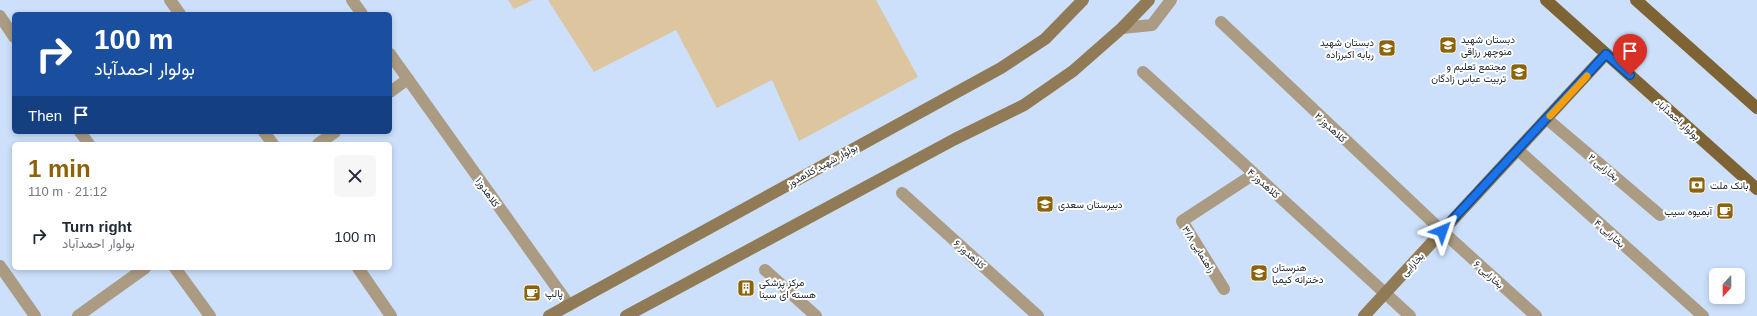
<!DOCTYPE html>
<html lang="en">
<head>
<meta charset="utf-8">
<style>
  :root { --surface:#fff; --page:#f6f6f7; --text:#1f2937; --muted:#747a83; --accent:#8d6308 }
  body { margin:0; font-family:Helvetica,Vazirmatn,sans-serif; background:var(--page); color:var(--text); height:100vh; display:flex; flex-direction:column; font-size:15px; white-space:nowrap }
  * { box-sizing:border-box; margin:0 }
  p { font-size:13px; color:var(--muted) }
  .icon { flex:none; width:22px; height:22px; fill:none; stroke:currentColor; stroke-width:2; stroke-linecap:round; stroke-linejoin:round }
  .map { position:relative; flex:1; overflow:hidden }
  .details { position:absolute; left:12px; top:142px; width:380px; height:128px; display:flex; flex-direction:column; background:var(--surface); border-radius:6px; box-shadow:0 2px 6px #0003 }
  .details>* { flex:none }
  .guide { position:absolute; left:12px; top:12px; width:380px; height:122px; border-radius:6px; box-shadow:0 2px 6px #0003; background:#1a4fa0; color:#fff; overflow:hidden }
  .needle { width:26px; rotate:201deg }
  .controls { position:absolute; left:1709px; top:268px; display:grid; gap:8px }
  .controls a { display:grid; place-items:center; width:36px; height:36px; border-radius:6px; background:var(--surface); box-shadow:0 2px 6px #0003; font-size:20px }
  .pin { position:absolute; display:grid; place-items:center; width:34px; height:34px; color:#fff; margin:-41px -17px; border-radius:50% 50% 50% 0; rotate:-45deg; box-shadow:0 0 4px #0007 }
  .pin .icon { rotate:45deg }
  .me { position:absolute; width:44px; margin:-22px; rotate:43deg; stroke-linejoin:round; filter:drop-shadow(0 0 3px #0008) }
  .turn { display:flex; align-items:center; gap:14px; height:84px; padding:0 16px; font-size:18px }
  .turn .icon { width:52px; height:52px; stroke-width:2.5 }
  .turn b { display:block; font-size:28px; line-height:34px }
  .then { display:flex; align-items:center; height:38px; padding:0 16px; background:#0003; gap:8px; font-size:15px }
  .round { display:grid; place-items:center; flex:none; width:42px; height:42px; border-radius:6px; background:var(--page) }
  .headline { display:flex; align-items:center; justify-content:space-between; height:68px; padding:0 16px }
  h1 { font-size:24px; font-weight:700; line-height:30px; color:var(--accent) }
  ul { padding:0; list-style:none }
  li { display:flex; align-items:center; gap:12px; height:52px; padding:0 16px }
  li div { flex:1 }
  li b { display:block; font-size:15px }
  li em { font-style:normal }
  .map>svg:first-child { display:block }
  .green { fill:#ddc5a0 }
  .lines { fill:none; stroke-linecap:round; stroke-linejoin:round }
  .street { stroke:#ab9b83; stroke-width:12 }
  .secondary { stroke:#917a56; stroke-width:12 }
  .primary { stroke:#7e6334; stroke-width:12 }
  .route-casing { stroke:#114b97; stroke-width:10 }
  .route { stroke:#1a73e8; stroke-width:7 }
  .slow { stroke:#f59e0b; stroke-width:7 }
  .labels { text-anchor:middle; stroke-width:4; stroke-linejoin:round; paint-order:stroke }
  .poi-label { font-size:10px; fill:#222934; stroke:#fff; text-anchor:start }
  .street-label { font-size:10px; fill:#222934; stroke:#fff }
</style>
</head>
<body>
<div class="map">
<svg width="1757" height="316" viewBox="0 0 1757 316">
  <rect width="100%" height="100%" fill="#cce0fb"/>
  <g class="green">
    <path d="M508,0H533L514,9Z"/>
    <path d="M548,0H876L918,77L799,141L772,80L717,108L676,30L594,72Z"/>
  </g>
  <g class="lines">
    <g class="street">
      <path d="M170,0L180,14"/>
      <path d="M352,0L362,14"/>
      <path d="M0,16L14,37"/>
      <path d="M1221,22L1442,231L1536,316"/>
      <path d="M1122,28L1152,25L1171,0"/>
      <path d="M390,54L569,305"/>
      <path d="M1143,72L1410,316"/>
      <path d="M390,92L408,79"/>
      <path d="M1547,119L1660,215"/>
      <path d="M80,132L89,144"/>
      <path d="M264,132L273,144"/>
      <path d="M318,144L335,132"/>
      <path d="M1518,150L1703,316"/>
      <path d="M902,193L1038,316"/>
      <path d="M0,266L35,316"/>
      <path d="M175,268L210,316"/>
      <path d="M358,268L391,316"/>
      <path d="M765,270L816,316"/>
      <path d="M1224,289L1182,221L1254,174"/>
      <path d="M78,316L145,268"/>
    </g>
    <g class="secondary">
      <path d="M549,316L1001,68L1045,39L1083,0"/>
      <path d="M626,316L955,139L1024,105L1073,71L1122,28L1149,0"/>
      <path d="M1364,316L1606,54"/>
    </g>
    <g class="primary">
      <path d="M1546,0L1757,189"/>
      <path d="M1636,0L1757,108"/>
    </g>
  </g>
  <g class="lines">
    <g class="route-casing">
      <path id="route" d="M1442,231L1606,54L1630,75"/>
    </g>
    <use href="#route" class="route"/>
    <path class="slow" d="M1550,116L1587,76"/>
  </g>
  <defs>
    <g id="school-square" transform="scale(0.9)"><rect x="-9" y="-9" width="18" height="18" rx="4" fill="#8d6308" stroke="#fff"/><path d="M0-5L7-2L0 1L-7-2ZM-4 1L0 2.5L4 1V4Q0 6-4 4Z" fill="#fff"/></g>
    <g id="university-square" transform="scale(0.9)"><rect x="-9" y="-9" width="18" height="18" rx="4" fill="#8d6308" stroke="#fff"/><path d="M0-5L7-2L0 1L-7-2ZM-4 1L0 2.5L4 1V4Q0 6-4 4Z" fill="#fff"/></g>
    <g id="bank-square" transform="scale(0.9)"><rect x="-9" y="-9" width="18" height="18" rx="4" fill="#8d6308" stroke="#fff"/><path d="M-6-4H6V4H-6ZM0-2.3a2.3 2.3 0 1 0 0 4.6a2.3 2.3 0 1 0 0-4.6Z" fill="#fff"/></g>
    <g id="cafe-square" transform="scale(0.9)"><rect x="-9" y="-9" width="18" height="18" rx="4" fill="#8d6308" stroke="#fff"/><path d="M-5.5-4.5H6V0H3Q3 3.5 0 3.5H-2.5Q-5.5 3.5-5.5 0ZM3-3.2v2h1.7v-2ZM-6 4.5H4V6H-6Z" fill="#fff"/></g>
    <g id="building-square" transform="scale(0.9)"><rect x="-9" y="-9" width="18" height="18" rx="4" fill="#8d6308" stroke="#fff"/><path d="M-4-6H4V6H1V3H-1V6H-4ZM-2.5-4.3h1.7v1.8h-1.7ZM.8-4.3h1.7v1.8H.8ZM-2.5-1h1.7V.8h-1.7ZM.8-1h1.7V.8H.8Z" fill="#fff"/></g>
  </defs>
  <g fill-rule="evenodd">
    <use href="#school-square" x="1448" y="45"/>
    <use href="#school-square" x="1387" y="48"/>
    <use href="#university-square" x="1519" y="72"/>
    <use href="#bank-square" x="1697" y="185"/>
    <use href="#school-square" x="1045" y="204"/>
    <use href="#cafe-square" x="1725" y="211"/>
    <use href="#school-square" x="1259" y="273"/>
    <use href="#building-square" x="746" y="288"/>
    <use href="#cafe-square" x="532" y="293"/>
  </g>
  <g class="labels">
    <g class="poi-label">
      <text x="1461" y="43">دبستان شهید<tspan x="1461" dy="12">منوچهر رزاقی</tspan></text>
      <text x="1374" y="46" text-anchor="end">دبستان شهید<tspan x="1374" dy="12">ربابه اکبرزاده</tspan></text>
      <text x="1506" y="70" text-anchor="end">مجتمع تعلیم و<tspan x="1506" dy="12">تربیت عباس زادگان</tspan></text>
      <text x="1710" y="189">بانک ملت</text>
      <text x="1058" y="208">دبیرستان سعدی</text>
      <text x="1712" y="215" text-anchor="end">آبمیوه سیب</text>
      <text x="1272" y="271">هنرستان<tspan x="1272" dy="12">دخترانه کیمیا</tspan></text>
      <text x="759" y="286">مرکز پزشکی<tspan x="759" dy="12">هسته ای سینا</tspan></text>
      <text x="545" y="297">پالپ</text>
    </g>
    <g class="street-label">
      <text transform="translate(1678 119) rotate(42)" y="4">بولوار احمدآباد</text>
      <text transform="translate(1331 127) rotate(43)" y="4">کلاهدوز ۲</text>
      <text transform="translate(822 165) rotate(-29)" y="4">بولوار شهید کلاهدوز</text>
      <text transform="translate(1604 167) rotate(40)" y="4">بخارایی ۲</text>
      <text transform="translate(1264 183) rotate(42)" y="4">کلاهدوز ۴</text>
      <text transform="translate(488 192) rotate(55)" y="4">کلاهدوز۱</text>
      <text transform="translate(1610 233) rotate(42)" y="4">بخارایی ۴</text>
      <text transform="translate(1199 249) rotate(58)" y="4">راهنمایی ۳/۸</text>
      <text transform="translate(970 254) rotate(42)" y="4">کلاهدوز ۶</text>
      <text transform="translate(1412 264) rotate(-47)" y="4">بخارایی</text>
      <text transform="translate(1489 274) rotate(42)" y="4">بخارایی ۶</text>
    </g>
  </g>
</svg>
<div class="controls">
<a><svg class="needle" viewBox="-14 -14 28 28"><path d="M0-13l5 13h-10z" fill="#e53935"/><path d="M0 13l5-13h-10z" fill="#747a83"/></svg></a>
</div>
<div class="pin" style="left:1630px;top:75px;background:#d93025"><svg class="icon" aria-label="arrive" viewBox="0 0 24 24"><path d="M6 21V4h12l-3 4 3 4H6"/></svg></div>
<svg class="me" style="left:1442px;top:231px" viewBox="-20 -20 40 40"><path d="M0-17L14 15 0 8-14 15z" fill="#1a73e8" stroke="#fff" stroke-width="4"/></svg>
<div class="guide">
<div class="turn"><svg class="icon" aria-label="right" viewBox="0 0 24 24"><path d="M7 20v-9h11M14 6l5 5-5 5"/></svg><div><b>100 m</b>بولوار احمدآباد</div></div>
<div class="then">Then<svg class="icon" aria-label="arrive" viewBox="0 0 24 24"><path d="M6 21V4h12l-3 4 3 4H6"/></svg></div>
</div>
<section class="details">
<div class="headline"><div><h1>1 min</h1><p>110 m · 21:12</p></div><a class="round"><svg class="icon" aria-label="close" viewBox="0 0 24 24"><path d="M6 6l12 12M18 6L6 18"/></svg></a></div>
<ul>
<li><svg class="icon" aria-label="right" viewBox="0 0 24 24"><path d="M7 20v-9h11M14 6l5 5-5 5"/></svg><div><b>Turn right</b><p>بولوار احمدآباد</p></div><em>100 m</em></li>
</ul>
</section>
</div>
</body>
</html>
